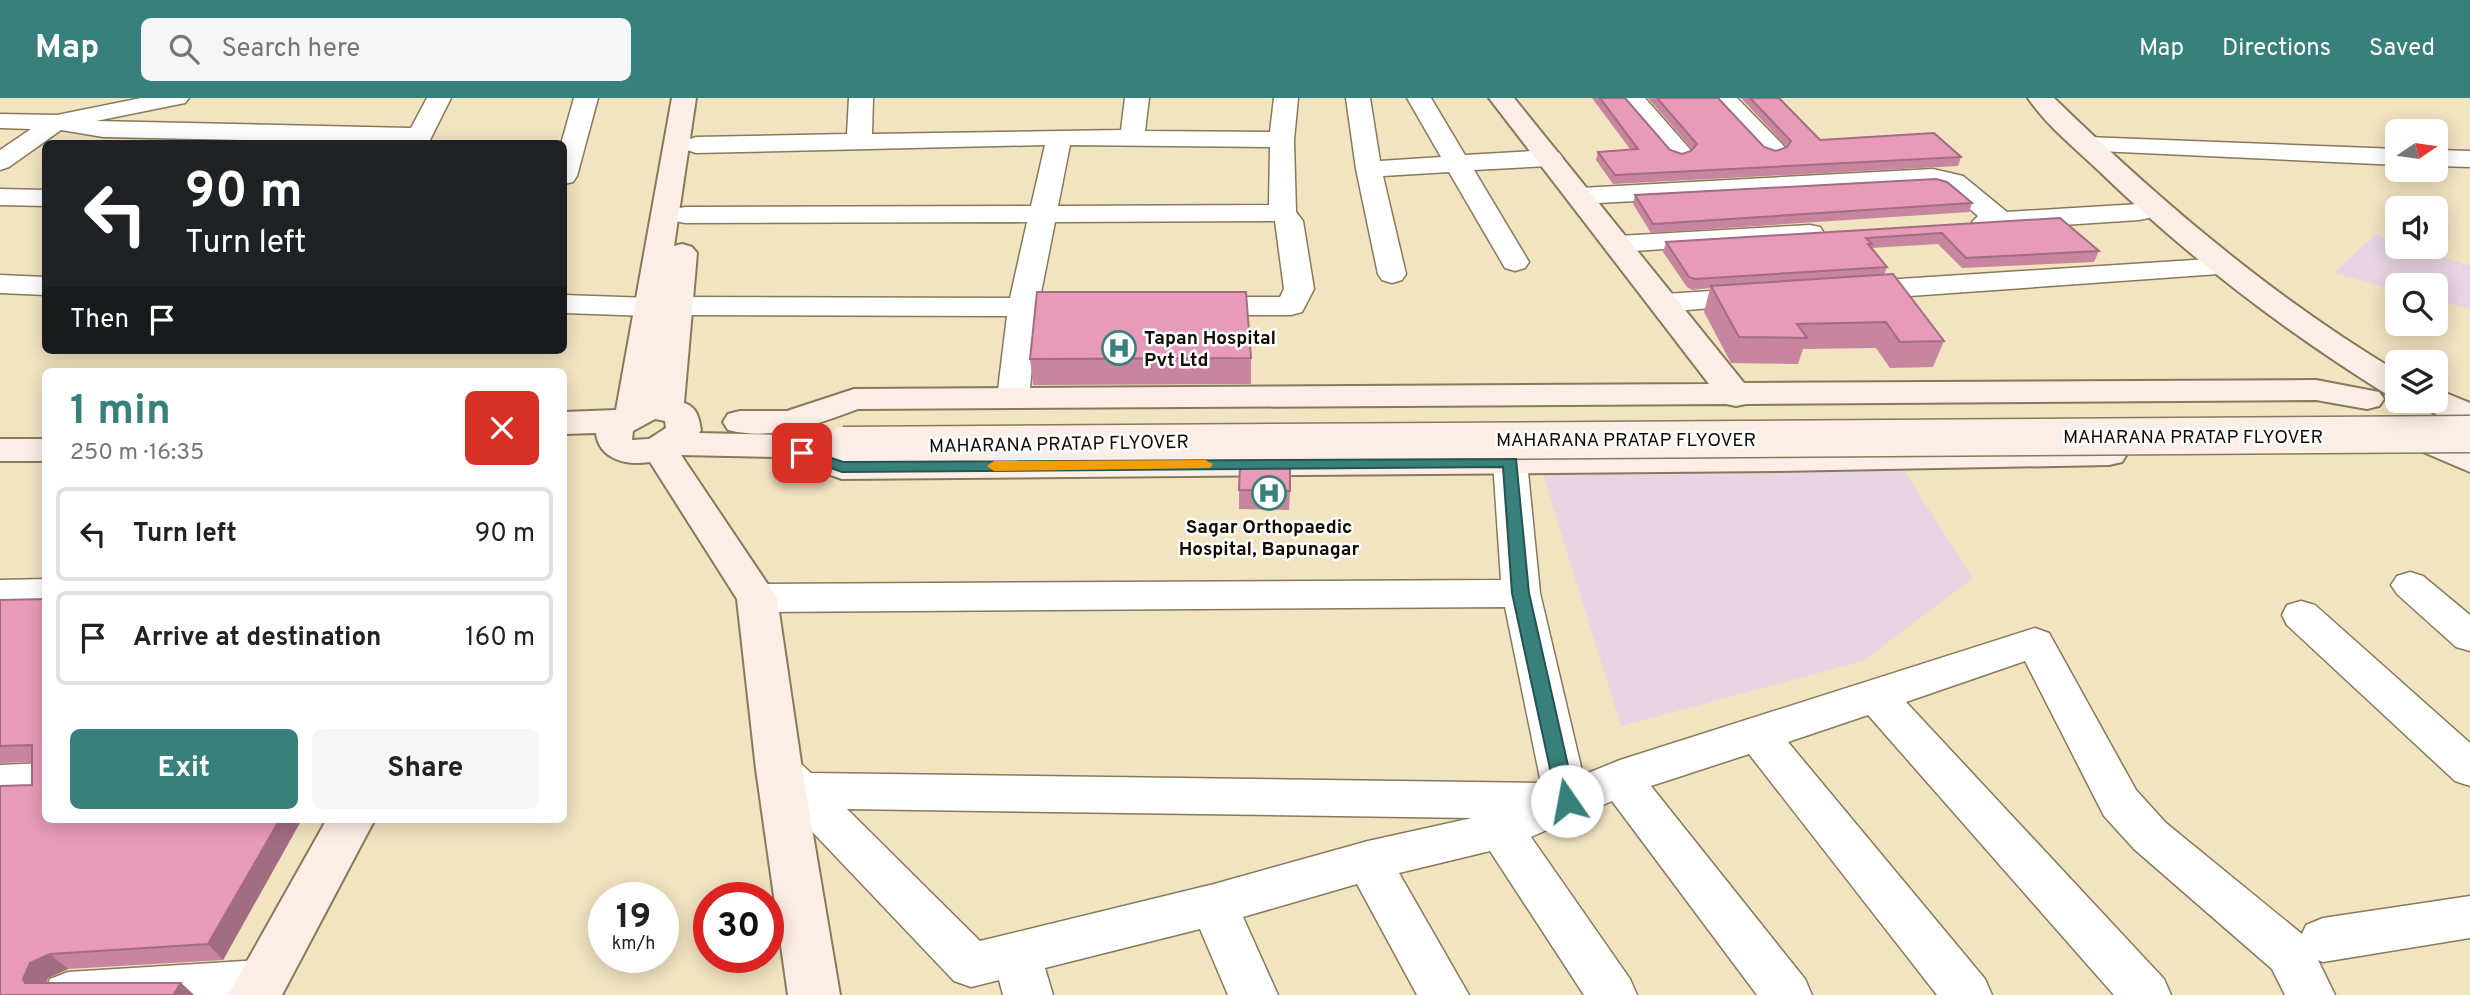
<!DOCTYPE html>
<html lang="en">
<head>
<meta charset="utf-8">
<style>
  :root { --surface:#fff; --page:#f6f6f6; --text:#222; --muted:#767676; --line:#e0e0e0; --accent:#38807b }
  body { margin:0; font-family:Overpass,sans-serif; background:var(--page); color:var(--text); height:100vh; display:flex; flex-direction:column; font-size:26px; white-space:nowrap }
  * { box-sizing:border-box; margin:0 }
  p { font-size:23px; color:var(--muted) }
  .icon { flex:none; width:38px; height:38px; fill:none; stroke:currentColor; stroke-width:2; stroke-linecap:round; stroke-linejoin:round }
  .map { position:relative; flex:1; overflow:hidden }
  .sheet { position:absolute; left:42px; top:270px; width:525px; height:455px; display:flex; flex-direction:column; background:var(--surface); border-radius:10px; box-shadow:0 4px 18px #0003 }
  .sheet>* { flex:none }
  .top-card { position:absolute; left:42px; top:42px; width:525px; height:214px; border-radius:10px; box-shadow:0 4px 18px #0003; background:#202124; color:#fff; overflow:hidden }
  .needle { width:46px; rotate:77deg }
  .controls { position:absolute; left:2385px; top:21px; display:grid; gap:14px }
  .controls a { display:grid; place-items:center; width:63px; height:63px; border-radius:10px; background:var(--surface); box-shadow:0 4px 18px #0003; font-size:35px }
  .speed { position:absolute; left:588px; top:784px; display:flex; gap:14px; font-size:35px; font-weight:700; text-align:center }
  .speed>* { display:grid; place-content:center; width:91px; height:91px; border-radius:50%; background:var(--surface); box-shadow:0 4px 18px #0003; line-height:1 }
  .speed small { font-size:18px; font-weight:400 }
  .speed .limit { border:10px solid #d22; background:#fff; color:#111 }
  .pin { position:absolute; display:grid; place-items:center; width:60px; height:60px; color:#fff; margin:-30px; border-radius:14px; box-shadow:0 4px 10px #0006 }
  .me { position:absolute; width:77px; margin:-38px; rotate:348deg; stroke-linejoin:round; filter:drop-shadow(0 0 5px #0008) }
  .turn { display:flex; align-items:center; gap:24px; height:147px; padding:0 28px; font-size:32px }
  .turn .icon { width:91px; height:91px; stroke-width:2.5 }
  .turn b { display:block; font-size:49px; line-height:60px }
  .then { display:flex; align-items:center; height:66px; padding:0 28px; background:#0003; gap:14px; font-size:26px }
  .round { display:grid; place-items:center; flex:none; width:74px; height:74px; border-radius:10px; background:var(--page) }
  .head { display:flex; align-items:center; justify-content:space-between; height:119px; padding:0 28px }
  h1 { font-size:42px; font-weight:700; line-height:52px; color:var(--accent) }
  .button { display:flex; gap:14px; margin-top:auto; padding:14px 28px }
  .button a { flex:1; height:80px; border-radius:10px; background:var(--accent); color:#fff; font-size:28px; font-weight:700; line-height:80px; text-align:center }
  .button a+a { background:var(--page); color:var(--text) }
  ul { padding:0; list-style:none }
  li { display:flex; align-items:center; gap:21px; height:94px; margin:0 14px 10px; padding:0 14px; border:4px solid var(--line); border-radius:10px }
  li div { flex:1 }
  li b { display:block; font-size:26px }
  li em { font-style:normal }
  header { display:flex; align-items:center; gap:42px; box-sizing:border-box; height:98px; padding:0 35px; background:var(--accent); color:#fff }
  header strong { font-size:33px }
  nav { display:flex; gap:38px; margin-inline-start:auto; font-size:24px }
  .search { width:490px; height:63px; background:var(--page); display:flex; align-items:center; gap:18px; box-sizing:border-box; padding:0 24px; border-radius:10px; color:var(--muted); font-size:26px }
  .map>svg:first-child { display:block }
  .medical { fill:#e8d4e3 }
  .lines { fill:none; stroke-linecap:round; stroke-linejoin:round }
  .street-casing { stroke:#87795a; stroke-width:3 }
  .secondary-casing { stroke:#87795a; stroke-width:4 }
  .street { fill:#fff; fill-rule:evenodd }
  .secondary { fill:#fbeee6; fill-rule:evenodd }
  .secondary-bridge-casing { stroke:#87795a; stroke-width:39; stroke-linecap:butt }
  .secondary-bridge { stroke:#fbeee6; stroke-width:36 }
  .wall { fill:#c7859f }
  .shaded-wall { fill:#a26c82 }
  .building { fill:#e79bb9; stroke:#a26c82; stroke-width:2 }
  .route { fill:#38807b; stroke:#245350; stroke-width:2 }
  .slow { fill:#f59e0b }
  .labels { text-anchor:middle; stroke-width:5; stroke-linejoin:round; paint-order:stroke }
  .poi-label { font-size:19px; font-weight:bold; fill:#120d03; stroke:#fff; text-anchor:start }
  .street-label { font-size:19px; fill:#120d03; stroke:#fff }
</style>
</head>
<body>
<header>
<strong>Map</strong>
<div class="search"><svg class="icon" aria-label="search" viewBox="0 0 24 24"><circle cx="10" cy="10" r="6"/><path d="M15 15l6 6"/></svg>Search here</div>
<nav><a>Map</a><a>Directions</a><a>Saved</a></nav>
</header>
<div class="map">
<svg width="2470" height="897" viewBox="0 0 2470 897">
  <rect width="100%" height="100%" fill="#f2e3c1"/>
  <g class="medical">
    <path d="M2376,136L2397,144L2398,149H2413L2470,168V211L2436,202V187H2398L2397,192L2334,175Z"/>
    <path d="M1902,370L1973,480L1863,563L1621,628L1543,377Z"/>
  </g>
  <g class="lines">
    <g class="street-casing">
      <g id="street">
        <path d="M141,0H189L185,5L96,23L411,30L427,0H451L428,46L103,39L61,32L9,69L0,72V52L31,31L0,30V16L57,17Z"/>
        <path d="M574,0H598L577,78L573,84L564,86V46H561Z"/>
        <path d="M849,0H873L872,36L1121,32L1125,0H1149L1145,33L1270,34L1274,0H1298L1294,42L1296,114L1303,123L1314,191L1302,214L1291,217H1197L1186,214L1182,208L1186,202L1197,199H1280L1284,191L1275,123L1055,124L1040,200H1086L1097,203L1101,209L1097,215L1086,218H1037L1029,300L1024,307L1013,310L1002,307L997,300L1007,218L677,217L666,214L664,210L661,215L650,218L564,215V197L650,200L661,203L663,207L666,202L677,199L1010,200L1027,124L685,125L675,123L671,117L675,111L685,109L1031,108L1045,47L696,55L687,52L683,47L687,42L696,39L847,36ZM1070,47L1270,49L1269,107L1058,108Z"/>
        <path d="M1346,0H1370L1380,63L1441,59L1407,0H1431L1465,57L1550,52L1559,55L1563,60L1559,65L1550,68L1474,72L1529,164L1525,170L1515,173L1505,170L1449,74L1383,78L1406,176L1402,182L1392,185L1382,182L1378,176L1356,71Z"/>
        <path d="M1620,0H1645L1688,49L1692,54L1688,59L1679,62L1670,59Z"/>
        <path d="M1712,0H1737L1782,46L1786,51L1782,56L1773,59L1764,56Z"/>
        <path d="M2086,39L2398,51V67L2077,52L2073,47L2077,42Z"/>
        <path d="M2436,52L2470,53V69L2436,68Z"/>
        <path d="M1933,71L1963,78L2007,114L2139,106L2149,108L2152,114L2149,120L2139,122L1986,132L1976,130L1972,124L1978,118L1945,90L1933,87L1580,106L1571,104L1567,98L1571,92L1580,90Z"/>
        <path d="M0,91L46,92V108L0,107Z"/>
        <path d="M1810,127L1820,129L1824,135L1820,141L1618,154L1608,152L1604,146L1608,140L1618,138Z"/>
        <path d="M2209,161L2219,164L2223,170L2219,176L1853,202L1843,199L1838,193L1843,187L1853,184Z"/>
        <path d="M0,177L46,179V197L0,195Z"/>
        <path d="M1757,190L1767,193L1772,199L1767,205L1665,214L1655,211L1650,205L1655,199L1665,196Z"/>
        <path d="M1510,353L1522,356L1527,364L1540,495L1583,677L1620,662L2035,530L2049,535L2136,692L2166,725L2302,836L2306,827L2323,820L2470,798V840L2323,864L2318,862L2335,897H2285L2272,871L2134,751L2104,718L2025,563L1906,604L2164,881L2171,897H2114L1868,617L1788,644L1985,881L1992,897H1937L1749,656L1651,688L1805,881L1812,897H1757L1612,703L1531,739L1630,881L1637,897H1584L1490,753L1399,775L1469,897H1417L1357,786L1243,819L1278,897H1228L1200,831L1045,870L1053,897H1003L999,882L971,889L954,883L764,683L757,671L764,659C786,651 795,660 811,675L1541,685L1505,509L757,514L743,510L738,500L743,490L757,486L1501,482L1493,364L1498,356ZM847,711L1472,720L1368,743L1214,786L980,843Z"/>
        <path d="M2410,474L2423,478L2470,517V553L2456,549L2397,496L2391,487L2397,478Z"/>
        <path d="M46,481V507L0,508V482Z"/>
        <path d="M2301,503L2315,507L2470,645V688L2455,683L2287,527L2282,517L2287,507Z"/>
        <path d="M46,665V701L0,703V667Z"/>
        <path d="M260,862L277,869L285,885L279,897H43L50,881L68,874Z"/>
      </g>
    </g>
    <g class="secondary-casing">
      <g id="secondary">
        <path d="M672,0H696L674,148L682,146L692,149L697,155L684,305C697,309 699,320 701,332L699,335L782,337L845,357L1776,351L2109,345L2122,348L2127,356L2122,364L2109,367L1776,373L842,381L778,359L681,357L777,500L802,671L840,897H788L756,671L737,501L650,364C626,368 599,361 596,335L564,336V314L616,312ZM655,321L665,323L666,330L649,341L632,342L633,333Z"/>
        <path d="M1489,0H1514L1744,285L2316,282L2379,294L2384,301L2379,308L2367,311L2316,302L1746,306L1736,308L1726,306L858,311C815,327 774,343 728,332L723,324L728,316L740,313H787L854,291L1709,286Z"/>
        <path d="M2028,0H2054C2160,103 2271,198 2398,274V299L2386,296C2283,232 2187,158 2099,73C2075,50 2046,27 2028,0Z"/>
        <path d="M2436,291L2470,305V335C2459,332 2427,312 2420,303H2436Z"/>
        <path d="M2436,335L2470,349V374L2423,354L2418,346L2423,338Z"/>
        <rect x="0" y="341" width="46" height="22"/>
        <path d="M327,721H375L282,897H228Z"/>
      </g>
    </g>
    <use href="#street" class="street"/>
    <use href="#secondary" class="secondary"/>
    <g class="secondary-bridge-casing">
      <path id="secondary-bridge" d="M843,347L2470,336"/>
    </g>
    <use href="#secondary-bridge" class="secondary-bridge"/>
  </g>
  <g class="wall">
    <path d="M1592,0H1625L1670,52L1682,56L1691,53L1692,51L1648,0H1718L1764,49L1776,53L1787,49L1741,0H1779L1820,42L1961,59L1958,68L1613,86L1596,62L1598,54L1630,51Z"/>
    <path d="M1635,97L1972,105L1969,114L1651,135L1633,106Z"/>
    <path d="M2060,120L2099,153L2094,164L1962,170L1938,146L1871,150L1887,169L1884,177L1944,243L1933,269L1890,270L1876,250L1803,251L1798,266L1731,265L1704,214L1710,190L1692,192L1687,189L1663,154L1666,144Z"/>
    <path d="M1251,260V286L1033,287L1030,261Z"/>
    <path d="M1239,392L1290,393L1289,412L1239,411Z"/>
    <path d="M46,501V721H302L223,862L68,871L48,880L46,885H181L194,897H0L32,687V664L0,665V502Z"/>
  </g>
  <g class="shaded-wall">
    <path d="M280,721H302L223,862L208,846Z"/>
    <path d="M50,856L68,871L48,880L41,896L25,885L23,881L30,865Z"/>
    <path d="M181,885L194,897H173Z"/>
  </g>
  <g class="building">
    <path d="M1600,0H1625L1670,52L1682,56L1691,53L1697,46L1657,0H1718L1764,49L1776,53L1787,49L1791,43L1750,0H1779L1820,42L1934,35L1961,59L1615,77L1598,54L1638,51Z"/>
    <path d="M1936,81L1947,84L1972,105L1653,126L1635,97Z"/>
    <path d="M2060,120L2099,153L1966,160L1942,135L1866,140L1872,146H1868L1887,169L1695,181L1689,179L1666,144Z"/>
    <path d="M1893,176L1944,243L1900,244L1886,224L1797,226L1807,240L1739,239L1711,188Z"/>
    <path d="M1037,194H1246L1251,260L1030,261Z"/>
    <path d="M1240,368L1290,369V393L1239,392Z"/>
    <path d="M46,501V721H280L208,846L50,856L30,865L23,881L25,885H181L173,897H0V688L32,687V647L0,648V502Z"/>
  </g>
  <path class="route" d="M802,350L843,364L1516,361L1529,495L1576,703L1574,709L1567,711L1560,709L1557,703L1512,495L1503,369L842,374L797,358L794,355Z"/>
  <path class="slow" d="M1205,362L1213,366L1210,370L994,373L987,368L994,363Z"/>
  <defs>
    <g id="hospital-ring" transform="scale(1.75)"><circle r="9.5" fill="#fff" stroke="#38807b" stroke-width="1.5"/><path d="M-5-5h3v3.5h4V-5h3V5h-3V1.5h-4V5h-3Z" fill="#38807b"/></g>
  </defs>
  <g fill-rule="evenodd">
    <use href="#hospital-ring" x="1119" y="250"/>
    <use href="#hospital-ring" x="1269" y="395"/>
  </g>
  <g class="labels">
    <g class="poi-label">
      <text x="1144" y="246">Tapan Hospital<tspan x="1144" dy="22">Pvt Ltd</tspan></text>
      <text x="1269" y="435" text-anchor="middle">Sagar Orthopaedic<tspan x="1269" dy="22">Hospital, Bapunagar</tspan></text>
    </g>
    <g class="street-label">
      <text x="2193" y="345">MAHARANA PRATAP FLYOVER</text>
      <text x="1626" y="348">MAHARANA PRATAP FLYOVER</text>
      <text transform="translate(1059 345) rotate(-1)" y="7">MAHARANA PRATAP FLYOVER</text>
    </g>
  </g>
</svg>
<div class="controls">
<a><svg class="needle" viewBox="-14 -14 28 28"><path d="M0-13l5 13h-10z" fill="#e53935"/><path d="M0 13l5-13h-10z" fill="#767676"/></svg></a>
<a><svg class="icon" aria-label="sound" viewBox="0 0 24 24"><path d="M4 9h4l5-4v14l-5-4H4zM17 9q2 3 0 6"/></svg></a>
<a><svg class="icon" aria-label="search" viewBox="0 0 24 24"><circle cx="10" cy="10" r="6"/><path d="M15 15l6 6"/></svg></a>
<a><svg class="icon" aria-label="layers" viewBox="0 0 24 24"><path d="M12 4l9 5-9 5-9-5zM3 14l9 5 9-5"/></svg></a>
</div>
<div class="speed"><div>19<small>km/h</small></div><div class="limit">30</div></div>
<div class="pin" style="left:802px;top:355px;background:#d93025"><svg class="icon" aria-label="arrive" viewBox="0 0 24 24"><path d="M6 21V4h12l-3 4 3 4H6"/></svg></div>
<svg class="me" style="left:1567px;top:703px" viewBox="-20 -20 40 40"><circle r="19" fill="#fff"/><path d="M0-13L10 11 0 6-10 11z" fill="#38807b"/></svg>
<div class="top-card">
<div class="turn"><svg class="icon" aria-label="left" viewBox="0 0 24 24"><path d="M17 20v-9H6M10 6l-5 5 5 5"/></svg><div><b>90 m</b>Turn left</div></div>
<div class="then">Then<svg class="icon" aria-label="arrive" viewBox="0 0 24 24"><path d="M6 21V4h12l-3 4 3 4H6"/></svg></div>
</div>
<section class="sheet">
<div class="head"><div><h1>1 min</h1><p>250 m · 16:35</p></div><a class="round" style="background:#d93025;color:#fff"><svg class="icon" aria-label="close" viewBox="0 0 24 24"><path d="M6 6l12 12M18 6L6 18"/></svg></a></div>
<ul>
<li><svg class="icon" aria-label="left" viewBox="0 0 24 24"><path d="M17 20v-9H6M10 6l-5 5 5 5"/></svg><div><b>Turn left</b></div><em>90 m</em></li>
<li><svg class="icon" aria-label="arrive" viewBox="0 0 24 24"><path d="M6 21V4h12l-3 4 3 4H6"/></svg><div><b>Arrive at destination</b></div><em>160 m</em></li>
</ul>
<div class="button"><a>Exit</a><a>Share</a></div>
</section>
</div>
</body>
</html>
